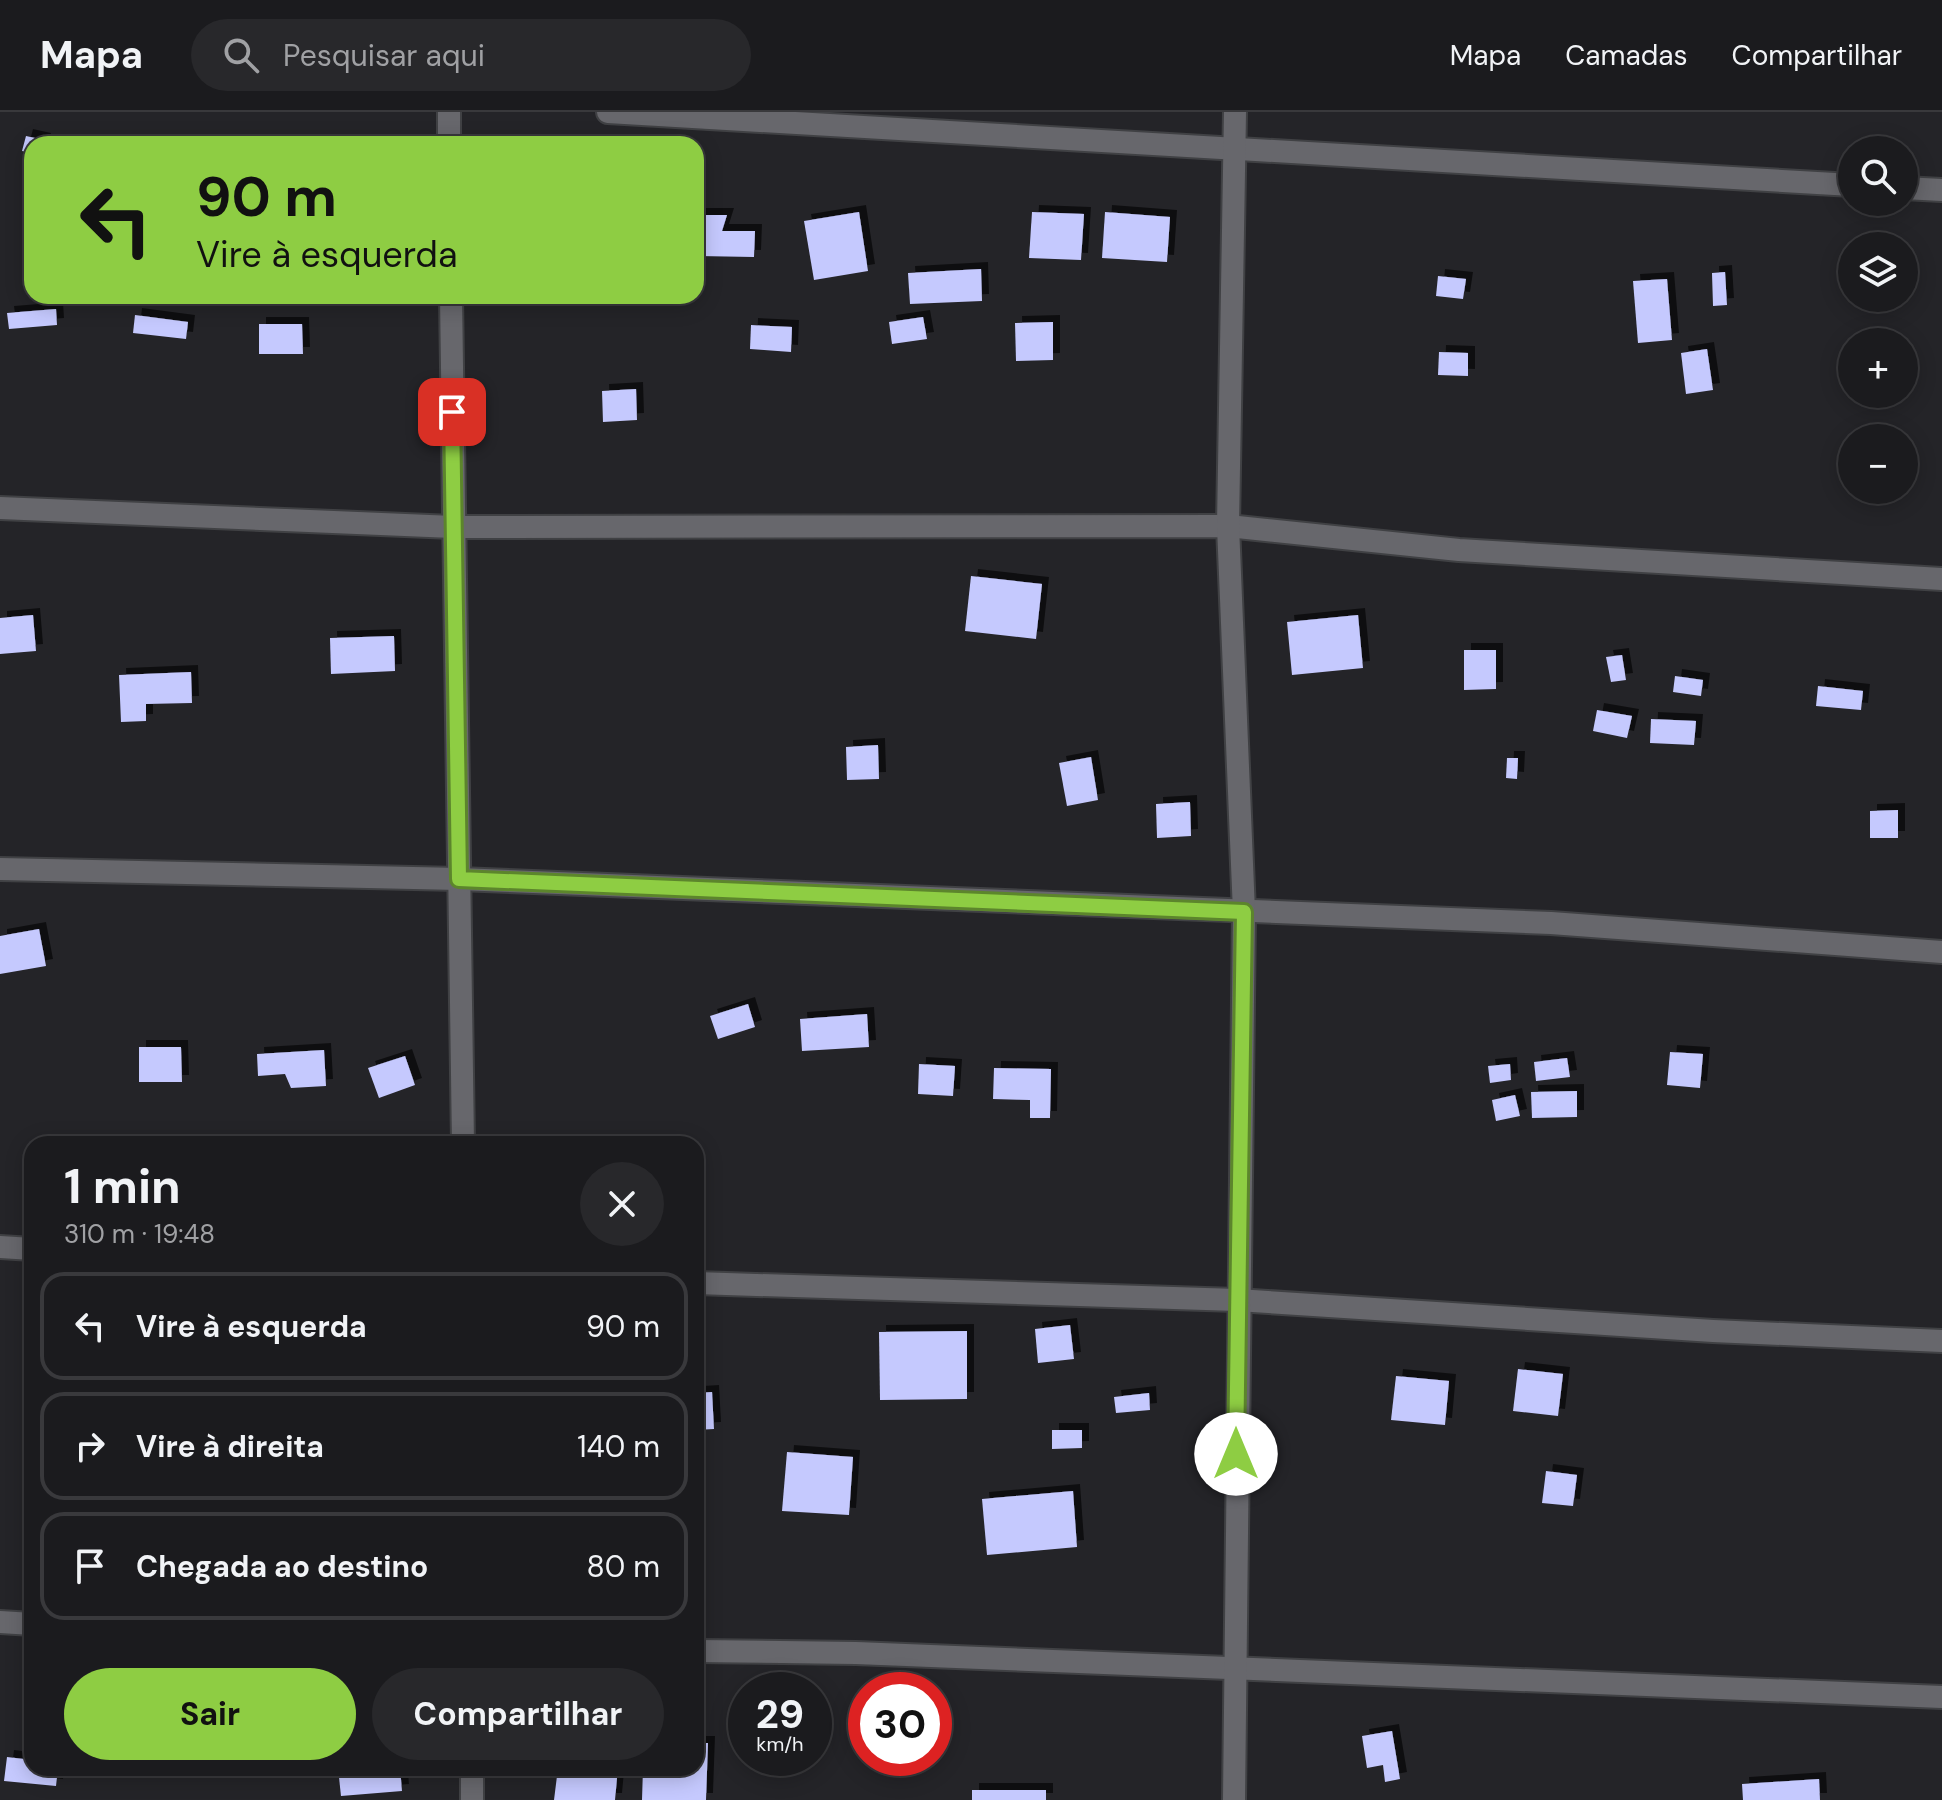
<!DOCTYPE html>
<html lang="pt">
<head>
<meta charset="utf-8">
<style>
  :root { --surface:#1b1b1e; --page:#28282b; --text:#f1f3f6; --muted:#a0a1a4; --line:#39393c; --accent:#8ecd43 }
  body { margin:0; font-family:"DM Sans",sans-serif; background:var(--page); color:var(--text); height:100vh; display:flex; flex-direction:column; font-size:30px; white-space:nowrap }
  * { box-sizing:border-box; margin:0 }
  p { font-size:26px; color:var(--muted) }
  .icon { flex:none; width:44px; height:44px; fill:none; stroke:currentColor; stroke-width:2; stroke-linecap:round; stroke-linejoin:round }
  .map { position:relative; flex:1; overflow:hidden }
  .side { position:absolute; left:24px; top:1024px; width:680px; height:640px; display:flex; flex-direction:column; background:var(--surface); border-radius:24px; box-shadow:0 4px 20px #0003,0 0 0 2px var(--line) }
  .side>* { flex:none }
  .banner { position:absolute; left:24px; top:24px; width:680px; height:168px; border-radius:24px; box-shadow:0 4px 20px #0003,0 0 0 2px var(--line); background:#8ecd43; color:#111; overflow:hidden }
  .buttons { position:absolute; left:1838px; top:24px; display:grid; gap:16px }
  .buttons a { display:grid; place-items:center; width:80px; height:80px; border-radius:50%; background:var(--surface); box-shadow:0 4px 20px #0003,0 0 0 2px var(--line); font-size:40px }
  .speed { position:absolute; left:728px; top:1560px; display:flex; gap:16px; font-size:40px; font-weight:700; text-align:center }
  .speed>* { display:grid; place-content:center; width:104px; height:104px; border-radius:50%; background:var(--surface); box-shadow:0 4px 20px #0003,0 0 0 2px var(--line); line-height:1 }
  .speed small { font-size:20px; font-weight:400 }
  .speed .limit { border:12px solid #d22; background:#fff; color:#111 }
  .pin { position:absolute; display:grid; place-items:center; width:68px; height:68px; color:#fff; margin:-34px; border-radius:16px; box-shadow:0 4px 12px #0006 }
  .me { position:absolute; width:88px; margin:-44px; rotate:0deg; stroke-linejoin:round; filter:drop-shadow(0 0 6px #0008) }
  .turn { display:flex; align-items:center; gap:28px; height:168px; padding:0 40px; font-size:36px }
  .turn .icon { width:104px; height:104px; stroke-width:2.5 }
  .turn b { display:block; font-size:56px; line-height:68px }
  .round { display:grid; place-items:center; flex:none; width:84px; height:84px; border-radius:42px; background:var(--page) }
  .headline { display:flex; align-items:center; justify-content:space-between; height:136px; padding:0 40px }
  h1 { font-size:48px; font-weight:700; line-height:60px }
  .button { display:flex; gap:16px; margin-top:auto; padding:16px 40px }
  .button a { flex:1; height:92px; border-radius:48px; background:var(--accent); color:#111; font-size:32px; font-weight:700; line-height:92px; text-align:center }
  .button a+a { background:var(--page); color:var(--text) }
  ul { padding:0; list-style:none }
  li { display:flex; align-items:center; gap:24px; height:108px; margin:0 16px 12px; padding:0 24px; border:4px solid var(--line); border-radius:24px }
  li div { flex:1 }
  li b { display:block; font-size:30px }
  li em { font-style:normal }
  header { display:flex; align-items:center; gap:48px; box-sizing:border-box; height:112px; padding:0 40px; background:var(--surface); border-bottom:2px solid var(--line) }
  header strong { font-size:38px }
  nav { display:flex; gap:44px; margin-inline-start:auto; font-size:28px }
  .search { width:560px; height:72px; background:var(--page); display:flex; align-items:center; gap:20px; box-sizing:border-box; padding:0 28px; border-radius:44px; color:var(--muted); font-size:30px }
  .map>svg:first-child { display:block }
  .building { fill:#c5c9fe; filter:url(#shadow) }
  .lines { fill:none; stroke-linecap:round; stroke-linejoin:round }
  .minor-casing { stroke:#404144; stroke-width:26 }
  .minor { stroke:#67676c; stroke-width:22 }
  .route-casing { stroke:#5c852c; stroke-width:20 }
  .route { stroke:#8ecd43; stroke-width:14 }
</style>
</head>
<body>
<header>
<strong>Mapa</strong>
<div class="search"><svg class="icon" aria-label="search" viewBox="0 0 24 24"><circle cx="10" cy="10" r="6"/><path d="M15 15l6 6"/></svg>Pesquisar aqui</div>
<nav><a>Mapa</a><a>Camadas</a><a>Compartilhar</a></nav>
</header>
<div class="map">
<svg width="1942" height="1688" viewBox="0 0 1942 1688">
  <defs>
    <filter id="shadow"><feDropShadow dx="7" dy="-7" stdDeviation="0" flood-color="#0009"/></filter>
  </defs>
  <rect width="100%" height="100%" fill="#242428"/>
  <g class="building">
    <path d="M26,24L44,28L43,32H32V41L22,39Z"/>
    <path d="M859,100L868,159L814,168L804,109Z"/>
    <path d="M1032,100L1084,102L1081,148L1029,146Z"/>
    <path d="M1105,100L1170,105L1167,150L1102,146Z"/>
    <path d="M699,103H727L722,119H755L754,145L698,144Z"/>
    <path d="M981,157L982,189L910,192L908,161Z"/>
    <path d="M1725,160L1727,193L1713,194L1712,161Z"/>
    <path d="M1438,164L1466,167L1463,187L1436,184Z"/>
    <path d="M1667,167L1672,228L1638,231L1633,169Z"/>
    <path d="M56,197L57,213L9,217L7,201Z"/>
    <path d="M135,203L188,210L186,227L133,221Z"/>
    <path d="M923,205L927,227L892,232L889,210Z"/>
    <path d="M1053,210V248L1016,249L1015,211Z"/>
    <path d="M259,212H302L303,242H259Z"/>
    <path d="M751,213L792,215L791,240L750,237Z"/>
    <path d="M1707,237L1713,278L1686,282L1681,241Z"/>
    <path d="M1439,240L1468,241V264L1438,263Z"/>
    <path d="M636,277L637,308L603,310L602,279Z"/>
    <path d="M971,464L1042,472L1036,527L965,519Z"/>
    <path d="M33,503L36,539L0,542V506Z"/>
    <path d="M1358,503L1363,556L1292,563L1287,510Z"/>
    <path d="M394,524L395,559L331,562L330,526Z"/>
    <path d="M1464,538H1496V577L1464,578Z"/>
    <path d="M1622,543L1626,568L1611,570L1606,545Z"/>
    <path d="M191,560L192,591L146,592V609L121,610L119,563Z"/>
    <path d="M1675,564L1703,568L1701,584L1673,580Z"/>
    <path d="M1818,574L1863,579L1861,598L1816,594Z"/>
    <path d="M1597,598L1632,604L1627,626L1593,619Z"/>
    <path d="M1651,607L1696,609L1694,633L1650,631Z"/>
    <path d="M878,633L879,667L847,668L846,635Z"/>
    <path d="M1091,645L1098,688L1067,694L1059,651Z"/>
    <path d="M1507,646H1518L1517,667L1506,666Z"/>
    <path d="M1190,690L1191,724L1157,726L1156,692Z"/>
    <path d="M1898,698V726H1870V699Z"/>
    <path d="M39,817L46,854L0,862V824Z"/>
    <path d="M748,892L755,915L718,927L710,904Z"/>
    <path d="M867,902L869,935L802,939L800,907Z"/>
    <path d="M139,935H181L182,970H139Z"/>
    <path d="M324,938L326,974L291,976L285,962L258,964L257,942Z"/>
    <path d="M1670,940L1703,942L1700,976L1667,973Z"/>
    <path d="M405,944L415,973L379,986L368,956Z"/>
    <path d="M1567,946L1570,965L1536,969L1534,950Z"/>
    <path d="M919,952L955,954L953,984L918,982Z"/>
    <path d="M1510,952L1511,968L1490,971L1488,954Z"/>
    <path d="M994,956L1051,957L1050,1006H1030V988L993,987Z"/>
    <path d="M1577,979V1005L1532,1006L1531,980Z"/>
    <path d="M1515,983L1520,1004L1496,1009L1492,988Z"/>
    <path d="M1070,1213L1074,1247L1038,1251L1035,1217Z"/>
    <path d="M967,1219V1287L880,1288L879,1220Z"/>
    <path d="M1518,1257L1563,1262L1558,1304L1513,1299Z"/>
    <path d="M1396,1264L1449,1269L1445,1313L1391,1308Z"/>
    <path d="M712,1280L714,1317L696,1318V1281Z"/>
    <path d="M1149,1281L1150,1298L1116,1301L1114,1285Z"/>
    <path d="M1052,1318H1082V1336L1052,1337Z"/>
    <path d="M787,1340L853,1345L849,1403L782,1399Z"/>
    <path d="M1546,1359L1577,1363L1573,1394L1542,1391Z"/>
    <path d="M1073,1379L1077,1435L987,1443L982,1387Z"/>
    <path d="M1392,1619L1400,1667L1385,1670L1383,1653L1367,1656L1362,1624Z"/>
    <path d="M696,1631H708L706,1688H642L643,1656H696Z"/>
    <path d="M7,1645L32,1648V1656H58L56,1674L4,1669Z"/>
    <path d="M338,1656H400L402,1679L341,1684Z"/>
    <path d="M558,1656H594L593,1663L617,1666L615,1688H554Z"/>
    <path d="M1819,1667L1820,1688H1743L1742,1672Z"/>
    <rect x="972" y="1678" width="74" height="10"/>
  </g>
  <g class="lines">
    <g class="minor-casing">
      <g id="minor">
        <path d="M449,0V32"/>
        <path d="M608,0L1852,73"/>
        <path d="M1904,76L1942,78"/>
        <path d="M451,184L463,1032"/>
        <path d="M0,396L453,415L1228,414L1459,438L1942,467"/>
        <path d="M0,757L459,767L1551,811L1942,840"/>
        <path d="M0,1135L32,1137"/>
        <path d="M696,1171L1237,1188L1713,1219L1942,1229"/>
        <path d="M0,1510L32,1512"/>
        <path d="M696,1539L856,1541L1942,1585"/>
        <path d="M472,1688V1656"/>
        <path d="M1234,1688L1244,800L1228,414L1235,0"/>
      </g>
    </g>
    <use href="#minor" class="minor"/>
  </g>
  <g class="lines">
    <g class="route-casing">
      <path id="route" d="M452,300L459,767L1244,800L1236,1342"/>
    </g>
    <use href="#route" class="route"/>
  </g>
</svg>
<div class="buttons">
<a><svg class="icon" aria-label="search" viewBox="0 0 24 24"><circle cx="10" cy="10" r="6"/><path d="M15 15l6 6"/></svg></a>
<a><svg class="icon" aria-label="layers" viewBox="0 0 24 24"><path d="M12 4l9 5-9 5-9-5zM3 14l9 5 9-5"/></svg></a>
<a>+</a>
<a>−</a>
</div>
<div class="speed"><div>29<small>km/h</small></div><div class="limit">30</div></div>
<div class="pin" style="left:452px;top:300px;background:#d93025"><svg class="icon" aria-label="arrive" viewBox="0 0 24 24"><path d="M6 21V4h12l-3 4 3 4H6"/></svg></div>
<svg class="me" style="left:1236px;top:1342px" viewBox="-20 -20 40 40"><circle r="19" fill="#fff"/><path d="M0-13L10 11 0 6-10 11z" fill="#8ecd43"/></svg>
<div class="banner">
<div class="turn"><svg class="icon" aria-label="left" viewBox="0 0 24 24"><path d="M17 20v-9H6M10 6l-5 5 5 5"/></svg><div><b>90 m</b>Vire à esquerda</div></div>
</div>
<section class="side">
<div class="headline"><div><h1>1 min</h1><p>310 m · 19:48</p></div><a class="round"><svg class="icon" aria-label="close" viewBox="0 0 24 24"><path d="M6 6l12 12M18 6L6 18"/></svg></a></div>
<ul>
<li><svg class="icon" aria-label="left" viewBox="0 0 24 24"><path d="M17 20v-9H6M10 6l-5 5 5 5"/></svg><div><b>Vire à esquerda</b></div><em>90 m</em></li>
<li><svg class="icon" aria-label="right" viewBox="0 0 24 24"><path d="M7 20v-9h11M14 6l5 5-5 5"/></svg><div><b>Vire à direita</b></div><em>140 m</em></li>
<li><svg class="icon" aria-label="arrive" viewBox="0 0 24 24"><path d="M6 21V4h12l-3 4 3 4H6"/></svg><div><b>Chegada ao destino</b></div><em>80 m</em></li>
</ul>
<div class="button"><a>Sair</a><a>Compartilhar</a></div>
</section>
</div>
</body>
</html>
